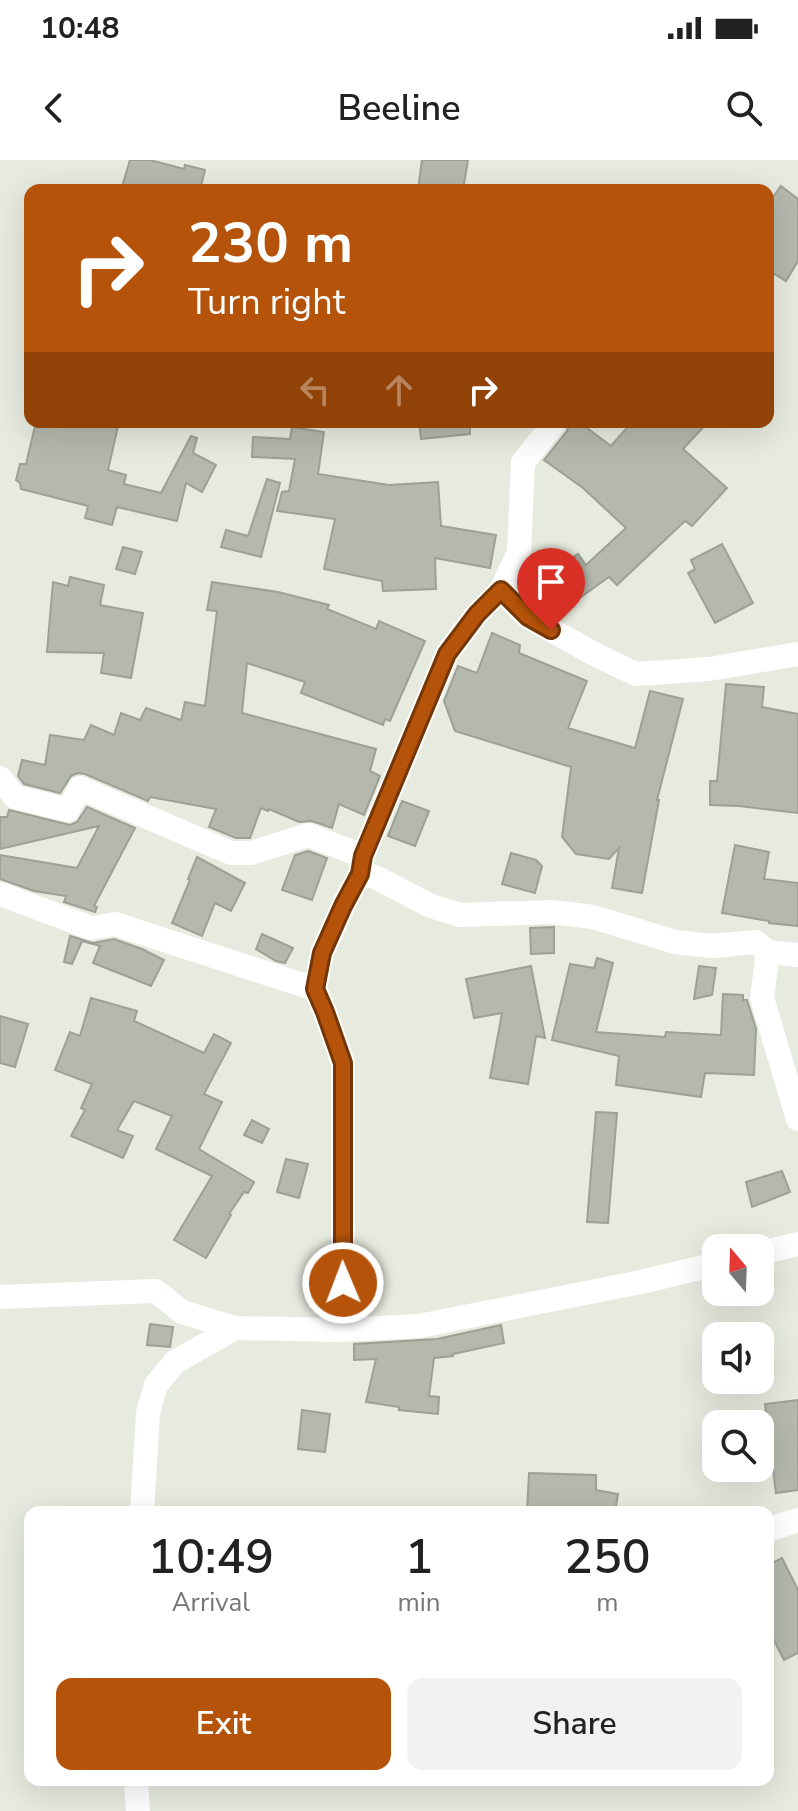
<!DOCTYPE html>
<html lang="en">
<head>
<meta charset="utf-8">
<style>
  :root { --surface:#fff; --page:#f2f2f2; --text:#222; --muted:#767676; --accent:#b45309 }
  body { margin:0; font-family:"Nunito Sans",sans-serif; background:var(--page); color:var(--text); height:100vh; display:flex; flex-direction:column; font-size:30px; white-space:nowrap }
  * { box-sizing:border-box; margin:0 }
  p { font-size:26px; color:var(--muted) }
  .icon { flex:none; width:44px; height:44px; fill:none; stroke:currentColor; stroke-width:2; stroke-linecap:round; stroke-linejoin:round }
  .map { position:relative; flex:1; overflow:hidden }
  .drawer { position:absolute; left:24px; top:1346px; width:750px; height:280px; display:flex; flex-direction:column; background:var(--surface); border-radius:16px; box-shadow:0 8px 32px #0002 }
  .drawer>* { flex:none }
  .guide { position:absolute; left:24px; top:24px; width:750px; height:244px; border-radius:16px; box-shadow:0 8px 32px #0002; background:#b45309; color:#fff; overflow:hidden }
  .needle { width:52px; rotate:341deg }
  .fabs { position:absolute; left:702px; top:1074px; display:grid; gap:16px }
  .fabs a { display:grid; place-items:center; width:72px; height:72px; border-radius:16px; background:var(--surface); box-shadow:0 8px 32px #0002; font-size:40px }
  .pin { position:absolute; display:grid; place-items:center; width:68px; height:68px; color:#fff; margin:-82px -34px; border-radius:50% 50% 50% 0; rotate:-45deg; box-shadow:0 0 8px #0007 }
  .pin .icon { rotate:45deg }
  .me { position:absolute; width:88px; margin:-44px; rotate:359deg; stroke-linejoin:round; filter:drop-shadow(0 0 6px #0008) }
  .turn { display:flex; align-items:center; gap:28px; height:168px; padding:0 32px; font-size:36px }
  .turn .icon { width:104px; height:104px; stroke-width:2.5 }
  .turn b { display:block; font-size:56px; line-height:68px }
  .lanes { display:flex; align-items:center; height:76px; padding:0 32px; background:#0003; justify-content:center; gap:40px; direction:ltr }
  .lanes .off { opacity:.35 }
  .eta { display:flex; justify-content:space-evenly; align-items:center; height:136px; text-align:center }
  .eta b { font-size:48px; font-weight:600; line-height:56px }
  .cta { display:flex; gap:16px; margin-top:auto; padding:16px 32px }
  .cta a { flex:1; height:92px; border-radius:16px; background:var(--accent); color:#fff; font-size:32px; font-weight:600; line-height:92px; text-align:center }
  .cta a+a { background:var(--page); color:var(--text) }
  .status { display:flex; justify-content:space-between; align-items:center; height:56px; padding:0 40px; background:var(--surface); direction:ltr }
  .status svg { height:22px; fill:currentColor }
  header { display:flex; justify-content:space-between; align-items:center; height:104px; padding:0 32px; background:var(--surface); font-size:36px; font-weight:600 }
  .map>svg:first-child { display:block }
  .building { fill:#b5b8ad; stroke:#9da095; stroke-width:2 }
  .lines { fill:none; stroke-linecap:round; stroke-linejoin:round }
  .minor { stroke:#fff; stroke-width:24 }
  .route-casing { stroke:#753606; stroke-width:20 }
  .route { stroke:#b45309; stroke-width:14 }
</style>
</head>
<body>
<div class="status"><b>10:48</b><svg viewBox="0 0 49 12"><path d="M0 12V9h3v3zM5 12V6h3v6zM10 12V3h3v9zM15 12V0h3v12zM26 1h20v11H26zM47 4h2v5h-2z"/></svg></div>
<header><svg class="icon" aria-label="back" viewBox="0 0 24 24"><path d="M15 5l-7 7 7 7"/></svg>Beeline<svg class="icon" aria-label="search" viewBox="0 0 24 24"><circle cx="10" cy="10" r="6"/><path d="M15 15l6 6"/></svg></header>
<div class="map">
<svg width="798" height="1651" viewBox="0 0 798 1651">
  <rect width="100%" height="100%" fill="#e7eade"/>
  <g class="building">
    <path d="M130,0H150L184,9L185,5L205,10L200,30H121Z"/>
    <path d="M422,0H468L463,30H418Z"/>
    <path d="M781,26L798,39V101L786,121L768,110V44Z"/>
    <path d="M36,262H119L108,310L126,315L124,324L161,333L191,276L197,278L193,293L216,305L202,332L186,323L177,361L117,347L112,365L85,358L88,346L21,329L20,323L16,320L20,304H26Z"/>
    <path d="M419,262H470V274L421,279Z"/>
    <path d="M570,262H579L611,286L632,262H708L683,289L727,328L692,366L685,361L617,425L609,417L556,455L533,426L578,394L586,405L626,368L583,328L544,300L567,271Z"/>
    <path d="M292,267L324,272L318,314L389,325L438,322L441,366L496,375L490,408L435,398L436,429L383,431L382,421L324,409L335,359L277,351L282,332L289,331L295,299L252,297L253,277L290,279Z"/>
    <path d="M267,319L280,323L261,397L221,387L226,370L248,376Z"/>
    <path d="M722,384L753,443L715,463L688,413L695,409L691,400Z"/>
    <path d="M123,387L142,392L135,414L116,409Z"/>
    <path d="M70,417L104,425L100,445L143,453L131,518L101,513L104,493L47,492L53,422L68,426Z"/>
    <path d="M212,422L278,432L329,445L327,449L376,469L379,461L425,481L390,561L385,559L383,565L301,533L305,522L247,503L242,553L376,589L370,611L380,616L364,655L339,644L332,668L312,661L299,662L269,649L268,651L261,648L250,678H236L209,667L216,649L150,637L148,641L85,614L78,613L71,616L60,633L24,624L18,616L22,600L45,605L50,575L84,580L91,565L114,575L121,553L140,560L146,548L181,560L185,542L205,546L217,451L207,450Z"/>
    <path d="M492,473L520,485L519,493L587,521L568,568L635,588L650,531L683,539L657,640H659L642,733L612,728L619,688L609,699L576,694L562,677L571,607L455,571L444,541L458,506L477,513Z"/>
    <path d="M726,524L764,527L762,547L798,554V653L739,646L710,645V621H717Z"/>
    <path d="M402,641L429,651L415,686L388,676Z"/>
    <path d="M87,647L135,668L94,746L97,747L95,752L64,742L66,736L34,731L0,719V695L77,708L99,666L0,689V657H7L9,650L70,665L77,662Z"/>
    <path d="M735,685L769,692L764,719L798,723V766L769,763V761L722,753Z"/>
    <path d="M308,691L327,698L312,740L282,730L295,695Z"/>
    <path d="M511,693L536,700L542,706L535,733L502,724Z"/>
    <path d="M197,697L245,723L231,751L215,743L202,776L172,763L190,720L188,719Z"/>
    <path d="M554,767V793L531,794L530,768Z"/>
    <path d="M262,774L293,788L285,803L276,801L256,789Z"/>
    <path d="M70,776L93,783L114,779L142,789L164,800L151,826L93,803L100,786L82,781L72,804L64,802Z"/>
    <path d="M597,798L613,803L596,872L665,877L666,872L721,875L723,834L743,835V840H747L756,869L754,915L705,913L701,937L616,925L619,896L552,880L570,804L594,808Z"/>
    <path d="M531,806L545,878L536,876L528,924L490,918L502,853L474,858L466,819Z"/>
    <path d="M699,806L716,808L712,835L694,839Z"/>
    <path d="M91,838L137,851L134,861L204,893L214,874L231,883L204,934L222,942L199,989L254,1022L248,1033L244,1032L229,1054L231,1055L206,1098L174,1080L212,1016L156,989L172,956L134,941L117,970L133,976L123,998L71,976L85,950L81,948L92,924L55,910L70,872L80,876Z"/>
    <path d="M0,856L28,864L15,907L0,903Z"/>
    <path d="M596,952L617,953L608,1063L587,1062Z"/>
    <path d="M252,960L269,969L262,983L244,975Z"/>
    <path d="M286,999L308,1004L299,1038L277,1032Z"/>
    <path d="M782,1011L790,1032L752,1047L746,1022Z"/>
    <path d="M150,1164L173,1167L170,1187L147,1185Z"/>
    <path d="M501,1165L504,1183L453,1194V1196L434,1198L429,1236L439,1237L438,1254L399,1250V1247L366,1242L376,1199L354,1200V1184L437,1179Z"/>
    <path d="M798,1240V1330L776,1333L765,1244Z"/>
    <path d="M302,1250L330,1254L325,1292L298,1289Z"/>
    <path d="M529,1313L596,1315V1330L618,1334L615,1352H527Z"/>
    <path d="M782,1398L798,1430V1493L784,1500L768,1469V1405Z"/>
  </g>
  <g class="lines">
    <g class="minor">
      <path d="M501,430L528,457L596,495L636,514L709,509L798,494"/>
      <path d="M0,618L15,637L68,650L80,628L231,693H251L308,675L363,696"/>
      <path d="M360,714L375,717L431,746L460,755L552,752L593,757L675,782L712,786L756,782L768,792L798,795"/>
      <path d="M0,734L91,768L115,764L315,829"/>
      <path d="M768,792L762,838L798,959"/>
      <path d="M760,1093L798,1084"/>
      <path d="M0,1137L156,1131L182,1152L235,1168L339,1170L419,1166L641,1122L716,1104"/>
      <path d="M339,1170L343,1123V903L325,852L315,829L322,793L343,746L360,714L363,696L447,494L477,454L501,430L519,393L523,302L555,262"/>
      <path d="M142,1352L148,1253L156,1225L175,1202L235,1168"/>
      <path d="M768,1370L798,1360"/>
      <path d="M136,1620L138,1651"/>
    </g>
  </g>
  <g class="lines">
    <g class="route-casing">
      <path id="route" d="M343,1123V903L325,852L315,829L322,793L343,746L360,714L363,696L447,494L477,454L501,430L528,457L551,470"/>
    </g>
    <use href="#route" class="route"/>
  </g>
</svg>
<div class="fabs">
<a><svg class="needle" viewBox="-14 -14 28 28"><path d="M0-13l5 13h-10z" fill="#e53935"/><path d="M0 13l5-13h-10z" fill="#767676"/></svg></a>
<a><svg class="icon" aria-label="sound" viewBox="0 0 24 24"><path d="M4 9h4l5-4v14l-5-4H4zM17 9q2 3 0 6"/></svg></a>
<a><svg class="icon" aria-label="search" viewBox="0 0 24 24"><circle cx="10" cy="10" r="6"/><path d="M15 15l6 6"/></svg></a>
</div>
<div class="pin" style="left:551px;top:470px;background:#d93025"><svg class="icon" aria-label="arrive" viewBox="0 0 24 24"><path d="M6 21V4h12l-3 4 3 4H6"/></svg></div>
<svg class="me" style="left:343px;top:1123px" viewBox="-20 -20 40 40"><circle r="17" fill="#b45309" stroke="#fff" stroke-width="3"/><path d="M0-11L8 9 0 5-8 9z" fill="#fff"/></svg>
<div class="guide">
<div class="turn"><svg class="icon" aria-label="right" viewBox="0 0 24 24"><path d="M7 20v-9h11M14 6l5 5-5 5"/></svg><div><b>230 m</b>Turn right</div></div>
<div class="lanes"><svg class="icon off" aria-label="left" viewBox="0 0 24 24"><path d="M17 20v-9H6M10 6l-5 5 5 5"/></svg><svg class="icon off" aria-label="ahead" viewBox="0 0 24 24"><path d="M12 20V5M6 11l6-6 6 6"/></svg><svg class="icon" aria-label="right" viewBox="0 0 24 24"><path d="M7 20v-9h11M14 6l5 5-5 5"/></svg></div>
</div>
<section class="drawer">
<div class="eta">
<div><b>10:49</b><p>Arrival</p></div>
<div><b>1</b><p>min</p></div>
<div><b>250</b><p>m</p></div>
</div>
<div class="cta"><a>Exit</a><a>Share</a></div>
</section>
</div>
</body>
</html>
